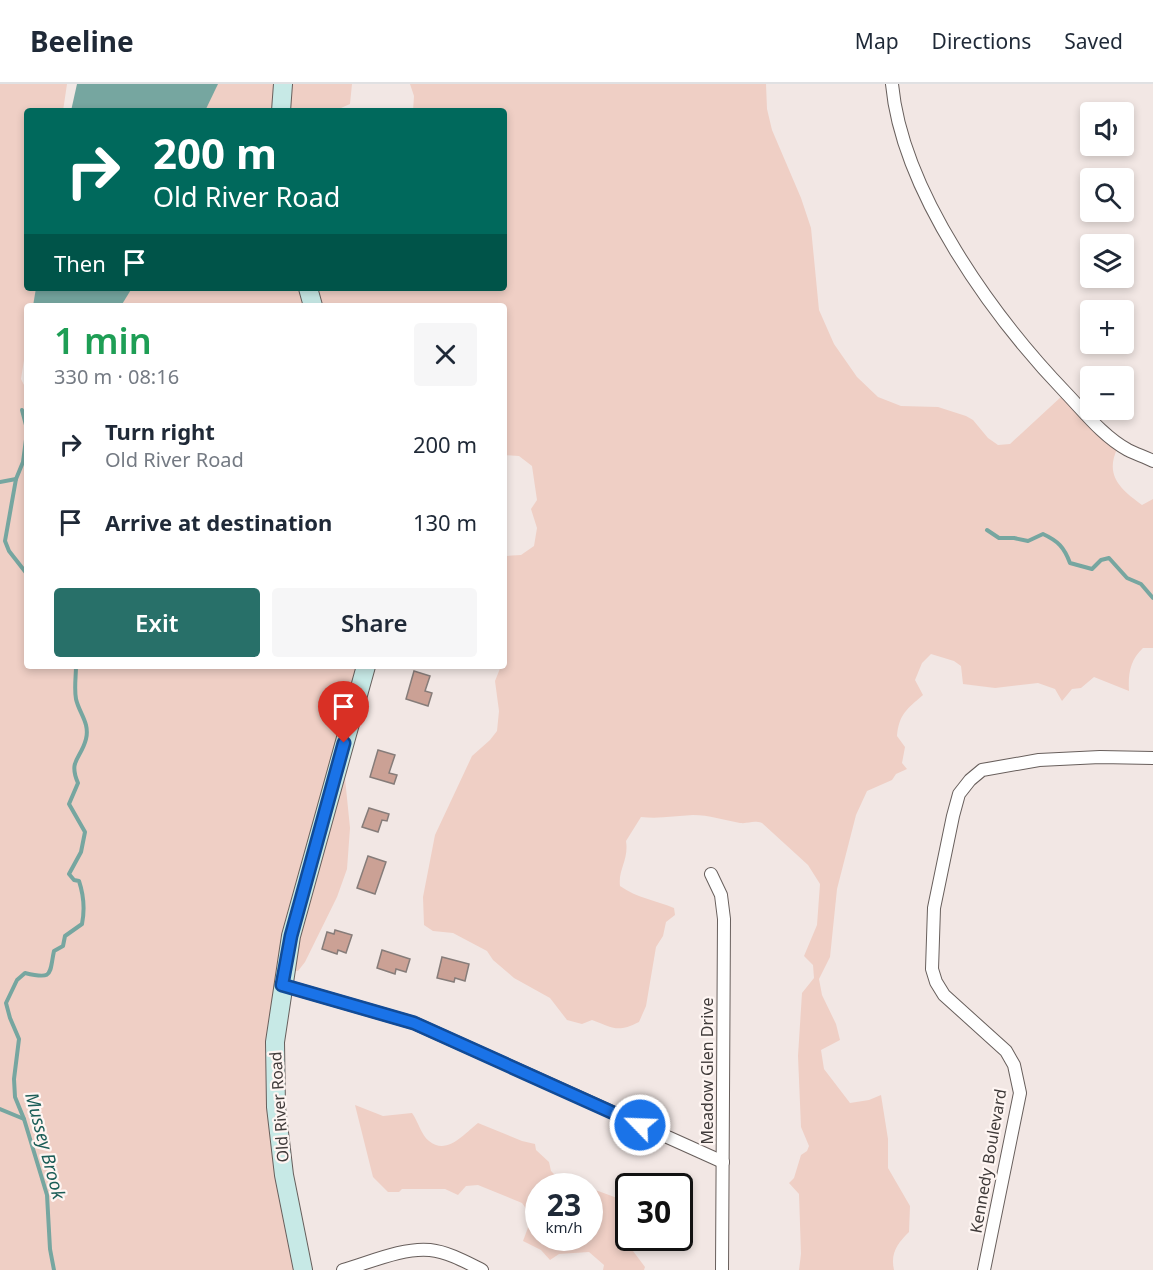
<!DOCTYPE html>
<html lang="en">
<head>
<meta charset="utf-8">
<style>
  :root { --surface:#fff; --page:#f6f6f7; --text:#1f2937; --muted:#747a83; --line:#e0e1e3; --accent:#287069 }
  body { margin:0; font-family:"Noto Sans",sans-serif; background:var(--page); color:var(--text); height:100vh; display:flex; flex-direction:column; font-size:22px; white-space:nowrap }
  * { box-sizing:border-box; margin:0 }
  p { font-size:20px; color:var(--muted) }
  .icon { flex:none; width:33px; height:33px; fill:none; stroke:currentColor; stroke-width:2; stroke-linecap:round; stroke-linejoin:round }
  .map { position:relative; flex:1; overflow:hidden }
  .side { position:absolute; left:24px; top:219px; width:483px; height:366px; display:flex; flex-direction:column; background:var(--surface); border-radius:6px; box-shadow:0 3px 9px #0003 }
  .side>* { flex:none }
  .top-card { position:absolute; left:24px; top:24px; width:483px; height:183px; border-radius:6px; box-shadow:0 3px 9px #0003; background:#00695c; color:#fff; overflow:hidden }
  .fabs { position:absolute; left:1080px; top:18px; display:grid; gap:12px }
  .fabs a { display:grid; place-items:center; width:54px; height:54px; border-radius:6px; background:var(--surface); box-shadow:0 3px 9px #0003; font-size:30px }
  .speed { position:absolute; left:525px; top:1089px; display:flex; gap:12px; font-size:30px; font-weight:700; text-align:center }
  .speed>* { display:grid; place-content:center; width:78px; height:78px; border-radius:50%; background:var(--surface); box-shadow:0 3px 9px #0003; line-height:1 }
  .speed small { font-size:15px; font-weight:400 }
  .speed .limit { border:3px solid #111; border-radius:9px; background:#fff; color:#111 }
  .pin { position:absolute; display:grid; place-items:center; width:51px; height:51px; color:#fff; margin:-62px -26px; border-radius:50% 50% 50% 0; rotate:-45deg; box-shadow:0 0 6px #0007 }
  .pin .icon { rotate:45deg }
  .me { position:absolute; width:66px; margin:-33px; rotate:294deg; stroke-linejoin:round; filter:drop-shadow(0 0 4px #0008) }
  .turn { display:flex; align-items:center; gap:21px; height:126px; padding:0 30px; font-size:27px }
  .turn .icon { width:78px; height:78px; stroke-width:2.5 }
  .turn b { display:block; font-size:42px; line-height:51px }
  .then { display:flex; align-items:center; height:57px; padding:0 30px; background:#0003; gap:12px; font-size:22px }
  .round { display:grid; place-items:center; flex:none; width:63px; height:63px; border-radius:6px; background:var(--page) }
  .head { display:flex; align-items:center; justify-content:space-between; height:102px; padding:0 30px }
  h1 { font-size:36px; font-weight:600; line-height:45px; color:#1e9e55 }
  .primary-button { display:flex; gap:12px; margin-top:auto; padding:12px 30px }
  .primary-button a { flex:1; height:69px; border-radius:6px; background:var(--accent); color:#fff; font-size:24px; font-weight:600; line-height:69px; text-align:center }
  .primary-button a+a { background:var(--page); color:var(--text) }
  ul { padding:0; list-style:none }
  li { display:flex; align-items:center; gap:18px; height:78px; padding:0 30px }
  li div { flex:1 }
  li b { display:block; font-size:22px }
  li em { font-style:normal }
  header { display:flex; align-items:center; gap:36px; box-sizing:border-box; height:84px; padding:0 30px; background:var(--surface); border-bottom:2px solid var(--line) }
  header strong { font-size:28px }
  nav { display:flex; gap:33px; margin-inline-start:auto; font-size:21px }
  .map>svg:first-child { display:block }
  .green { fill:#efcfc5 }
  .water { fill:#76a6a0 }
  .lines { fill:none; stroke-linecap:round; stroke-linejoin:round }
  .stream { stroke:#76a6a0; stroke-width:4 }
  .building { fill:#cba195; stroke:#867c79; stroke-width:1.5 }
  .street-casing { stroke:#685f5c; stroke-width:14 }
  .secondary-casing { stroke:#685f5c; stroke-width:20 }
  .street { stroke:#fff; stroke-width:12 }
  .secondary { stroke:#c7e9e6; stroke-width:18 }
  .route-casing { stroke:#114b97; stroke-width:15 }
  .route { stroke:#1a73e8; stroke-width:10 }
  .labels { text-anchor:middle; stroke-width:4.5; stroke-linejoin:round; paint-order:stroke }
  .street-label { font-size:16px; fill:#403b3a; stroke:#fef5f2 }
  .water-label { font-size:18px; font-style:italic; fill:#1b5d57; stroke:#fef5f2 }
</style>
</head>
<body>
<header>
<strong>Beeline</strong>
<nav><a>Map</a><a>Directions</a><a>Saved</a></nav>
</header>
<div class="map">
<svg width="1153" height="1186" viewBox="0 0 1153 1186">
  <rect width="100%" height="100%" fill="#f2e7e4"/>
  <g class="green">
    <path d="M0,0H67L63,27H27V204H36L34,222H27V257L21,295L27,307V582H365L344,684L350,744L347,785L337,813L305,878L298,887L285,885L273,943L300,1186H0Z"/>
    <path d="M199,0H352L350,20L341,24L340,27H194Z"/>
    <path d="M410,0H766L767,25L772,46L801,114L811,144L819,226L834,260L857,293L878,313L901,322L938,323L966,332L973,336L988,354L998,361L1010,360L1062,312L1118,363C1104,391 1120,405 1142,421L1153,415V564H1143C1130,576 1128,590 1129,607L1094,593L1081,604L1072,605L1062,617L1055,605L1038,599L995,604L963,600L961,582L954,577L931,570L922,579L915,596L923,611C907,625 899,630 897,652L905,663L902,679L907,685L896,690L892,696L867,707L856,731L837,805L830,873L819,895L822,911L836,940L840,956L821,966L824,985L850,1019L869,1016L881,1011L888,1055V1084L910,1122L909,1148C898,1159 890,1169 894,1186H799L801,1170L799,1110L789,1099L794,1094L801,1071L807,1067L809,1062L801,1043L798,972L802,909L814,894L813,881L804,872L817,841L820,800L808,781L762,739C752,736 749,740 740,739C724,736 709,731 693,731C675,732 659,735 641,733L626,757C629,776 618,785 620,802C637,814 655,816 674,824L675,831L666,838L663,852L656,863L646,922L639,938C617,949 614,944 592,936L582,940L567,936L550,914L514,894L493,876L487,867L453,849L433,847L424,841L423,813L435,751L472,672L490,656L497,647L499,627L495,597L501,582H504V477L506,472L521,471L534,462L537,444L531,425L537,416L532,382L519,372L504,371V222H117L123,204H504V27H413L414,12Z"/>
    <path d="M355,1021L383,1032L412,1029C418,1037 421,1051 429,1057C447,1072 465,1049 478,1039L522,1057L535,1060L536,1066L549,1078L551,1087L556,1092L586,1102H538V1154H590V1104L628,1118V1154H635L633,1167L645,1183L644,1186H603L604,1181L589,1168L559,1170L550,1176L541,1166L523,1157L532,1133L522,1119L478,1101L466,1102L458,1111L445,1105H402L399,1108H388L373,1093Z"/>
  </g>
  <g class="water">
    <path d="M77,0H218L205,27H71Z"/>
    <path d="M36,204H132L121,222H33Z"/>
  </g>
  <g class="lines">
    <g class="stream">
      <path d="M22,326L27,345"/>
      <path d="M27,348L23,378L16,395L5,457L9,467L27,490"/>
      <path d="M0,398L16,395"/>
      <path d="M987,446L999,454H1014L1028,457L1043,450C1058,457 1064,463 1070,479L1092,485L1101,476L1109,474L1127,494L1141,500L1153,514"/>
      <path d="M0,1025L24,1035"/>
      <path d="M54,1186L50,1165L47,1111L24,1035L15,1013L14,995L19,955L10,934L6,919L17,896L25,889C54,896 49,890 54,867L63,862L65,852L82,840C85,825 84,812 79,797L74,796L69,790L81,768L85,748L69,720L78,699C68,676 81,675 86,655C90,639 79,629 76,615C74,605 76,592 76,582"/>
    </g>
  </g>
  <g class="building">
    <path d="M414,587L430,592L425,607L432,609L428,622L406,615Z"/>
    <path d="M378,666L395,671L389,689L397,691L394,700L370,693Z"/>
    <path d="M369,724L389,730L387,737L382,736L378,748L362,743Z"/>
    <path d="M368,772L386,778L375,810L357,804Z"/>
    <path d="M335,846L352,851L346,869L338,866L337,870L322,865L327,848L334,850Z"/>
    <path d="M382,866L410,875L406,888L396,885L395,890L377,884Z"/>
    <path d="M442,873L469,880L465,897L455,894L454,898L437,894Z"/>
  </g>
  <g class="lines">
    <g class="street-casing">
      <g id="street">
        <path d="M892,0C902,108 994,234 1067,310C1085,329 1104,353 1128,366C1136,370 1145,373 1153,377"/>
        <path d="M711,790L721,811L724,835L722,1186"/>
        <path d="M282,901L414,939L723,1078"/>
        <path d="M343,1186C368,1179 404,1163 430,1166C448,1168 466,1178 482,1186"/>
        <path d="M984,1186L1020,1009L1014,981L1006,967L944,911L936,898L932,885L934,824L953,732L959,710L970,696L982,686L1039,676L1100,673L1153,674"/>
      </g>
    </g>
    <g class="secondary-casing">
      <g id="secondary">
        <path d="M281,27L283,0"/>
        <path d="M308,204L313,222"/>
        <path d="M303,1186L284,1091L276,1023L275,958L291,852L366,582"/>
      </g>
    </g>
    <use href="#street" class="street"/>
    <use href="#secondary" class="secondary"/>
  </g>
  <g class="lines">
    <g class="route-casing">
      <path id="route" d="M344,659L291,852L282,901L414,939L640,1041"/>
    </g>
    <use href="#route" class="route"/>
  </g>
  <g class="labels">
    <g class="street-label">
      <text transform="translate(707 987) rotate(-90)" y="6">Meadow Glen Drive</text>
      <text transform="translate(279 1023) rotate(-94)" y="6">Old River Road</text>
      <text transform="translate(988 1077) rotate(-80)" y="6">Kennedy Boulevard</text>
    </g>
    <g class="water-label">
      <text transform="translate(45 1062) rotate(75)" y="6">Mussey Brook</text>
    </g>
  </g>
</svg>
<div class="fabs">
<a><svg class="icon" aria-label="sound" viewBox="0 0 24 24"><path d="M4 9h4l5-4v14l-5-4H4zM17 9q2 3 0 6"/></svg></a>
<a><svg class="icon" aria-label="search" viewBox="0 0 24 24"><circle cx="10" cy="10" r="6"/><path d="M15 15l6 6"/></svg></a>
<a><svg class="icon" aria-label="layers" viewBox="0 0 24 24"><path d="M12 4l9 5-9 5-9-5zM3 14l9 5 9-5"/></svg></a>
<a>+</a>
<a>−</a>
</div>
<div class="speed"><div>23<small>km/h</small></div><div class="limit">30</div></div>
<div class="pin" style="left:344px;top:659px;background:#d93025"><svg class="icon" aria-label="arrive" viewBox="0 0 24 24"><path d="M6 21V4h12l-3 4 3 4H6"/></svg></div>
<svg class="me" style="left:640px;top:1041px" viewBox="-20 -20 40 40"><circle r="17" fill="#1a73e8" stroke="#fff" stroke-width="3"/><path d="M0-11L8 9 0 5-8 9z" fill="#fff"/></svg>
<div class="top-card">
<div class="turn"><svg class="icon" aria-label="right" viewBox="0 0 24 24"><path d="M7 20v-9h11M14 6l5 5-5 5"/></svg><div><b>200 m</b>Old River Road</div></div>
<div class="then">Then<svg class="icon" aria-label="arrive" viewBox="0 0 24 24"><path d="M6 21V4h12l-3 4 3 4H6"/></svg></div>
</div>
<section class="side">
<div class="head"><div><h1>1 min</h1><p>330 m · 08:16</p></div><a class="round"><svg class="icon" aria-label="close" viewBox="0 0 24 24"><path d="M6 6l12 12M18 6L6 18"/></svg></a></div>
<ul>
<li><svg class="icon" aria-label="right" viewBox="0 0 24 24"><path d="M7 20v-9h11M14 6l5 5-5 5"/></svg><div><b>Turn right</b><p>Old River Road</p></div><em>200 m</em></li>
<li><svg class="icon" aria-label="arrive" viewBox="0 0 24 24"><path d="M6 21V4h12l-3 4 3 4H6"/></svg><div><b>Arrive at destination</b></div><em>130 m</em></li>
</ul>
<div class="primary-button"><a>Exit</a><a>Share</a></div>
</section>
</div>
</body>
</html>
